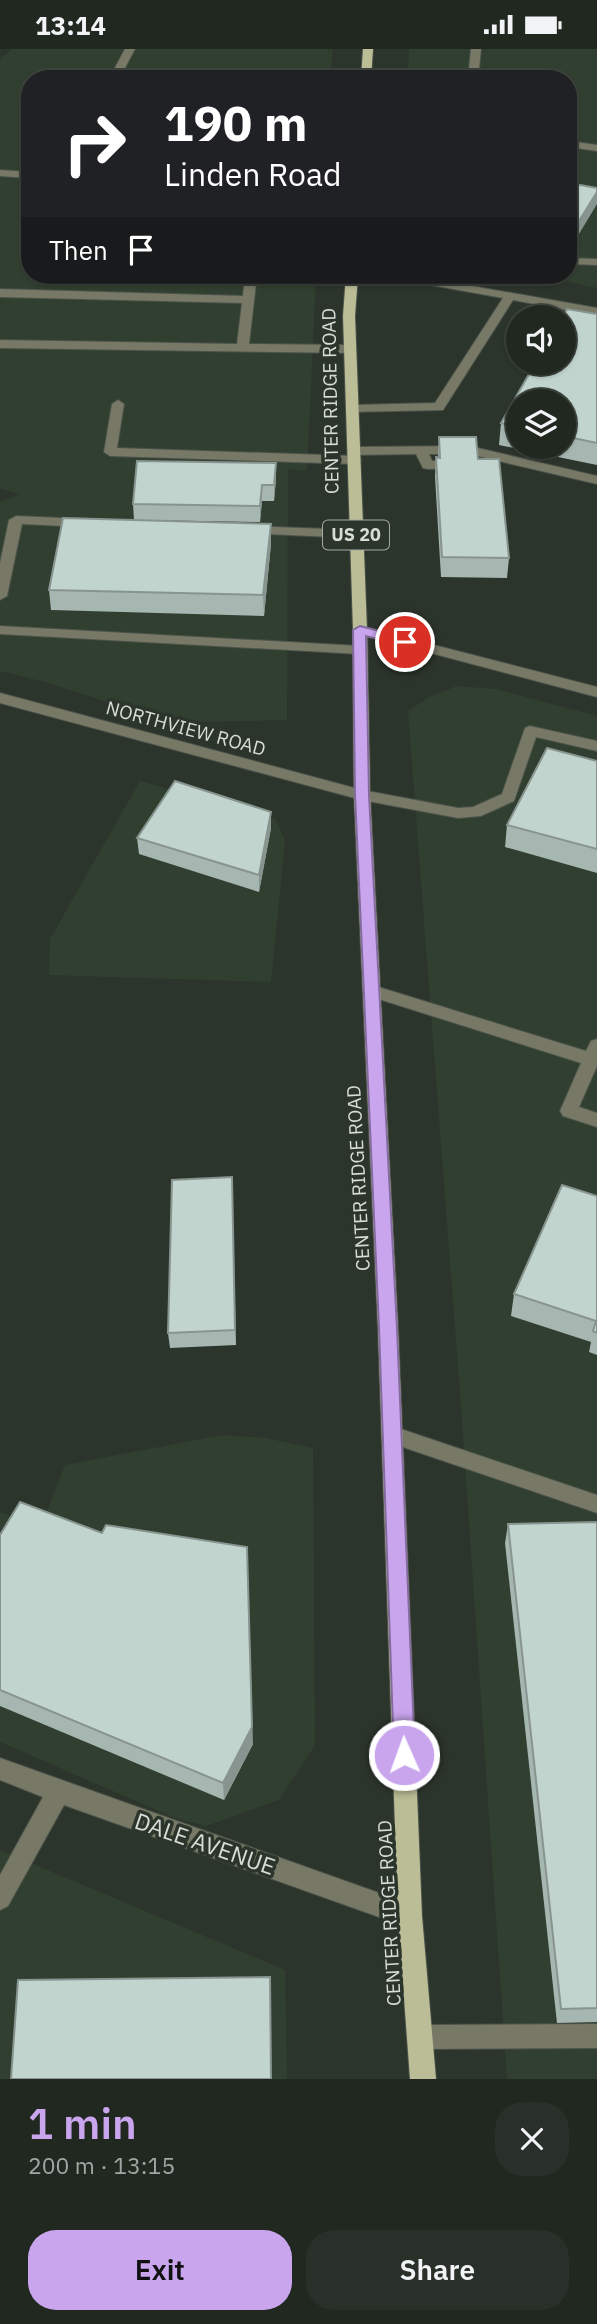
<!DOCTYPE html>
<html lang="en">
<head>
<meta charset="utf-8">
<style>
  :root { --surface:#212820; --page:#293029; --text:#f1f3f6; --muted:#a2a6a5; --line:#3e443e; --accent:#c9a5ee }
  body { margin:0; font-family:"IBM Plex Sans",sans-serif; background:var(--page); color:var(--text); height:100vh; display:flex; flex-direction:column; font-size:26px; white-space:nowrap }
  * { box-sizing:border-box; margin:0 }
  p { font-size:23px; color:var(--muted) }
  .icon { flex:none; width:38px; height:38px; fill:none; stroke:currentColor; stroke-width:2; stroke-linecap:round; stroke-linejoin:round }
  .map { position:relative; height:2030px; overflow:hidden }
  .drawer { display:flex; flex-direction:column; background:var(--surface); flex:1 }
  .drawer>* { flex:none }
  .hud { position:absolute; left:21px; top:21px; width:556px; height:214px; border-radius:28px; box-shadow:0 2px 5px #0004,0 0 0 2px var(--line); background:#202124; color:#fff; overflow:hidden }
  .controls { position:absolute; left:506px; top:256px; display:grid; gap:14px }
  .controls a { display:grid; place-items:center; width:70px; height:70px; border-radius:50%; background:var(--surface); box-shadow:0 2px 5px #0004,0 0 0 2px var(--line); font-size:35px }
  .pin { position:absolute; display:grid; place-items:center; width:60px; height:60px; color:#fff; margin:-30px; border:4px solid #fff; border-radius:50%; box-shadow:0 2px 7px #0007 }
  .me { position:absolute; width:77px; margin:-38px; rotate:358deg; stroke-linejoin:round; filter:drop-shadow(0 0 5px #0008) }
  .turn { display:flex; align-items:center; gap:24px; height:147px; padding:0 28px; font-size:32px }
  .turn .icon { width:91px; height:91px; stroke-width:2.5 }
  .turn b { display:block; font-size:49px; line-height:60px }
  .then { display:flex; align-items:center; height:66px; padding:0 28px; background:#0003; gap:14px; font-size:26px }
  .round { display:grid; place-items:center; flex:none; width:74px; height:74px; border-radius:28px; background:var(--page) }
  .summary { display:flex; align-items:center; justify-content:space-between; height:119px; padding:0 28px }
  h1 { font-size:42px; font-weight:600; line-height:52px; color:var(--accent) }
  .button { display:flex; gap:14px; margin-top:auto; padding:14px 28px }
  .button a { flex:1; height:80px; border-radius:28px; background:var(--accent); color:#111; font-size:28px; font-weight:600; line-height:80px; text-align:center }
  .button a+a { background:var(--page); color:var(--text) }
  .status { display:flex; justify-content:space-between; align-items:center; height:49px; padding:0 35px; background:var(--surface); direction:ltr }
  .status svg { height:19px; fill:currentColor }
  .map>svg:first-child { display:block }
  .built { fill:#313f30 }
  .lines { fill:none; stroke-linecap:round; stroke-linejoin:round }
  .minor-casing { stroke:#4b534a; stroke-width:2 }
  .major-casing { stroke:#4b534a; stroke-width:2 }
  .minor { fill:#777865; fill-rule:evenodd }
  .major { fill:#bbbd96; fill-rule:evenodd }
  .wall { fill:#a6b6b1; fill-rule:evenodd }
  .shaded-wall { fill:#879490 }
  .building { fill:#c1d4ce; stroke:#879490; stroke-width:2 }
  .route { fill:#c9a5ee; stroke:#836b9b; stroke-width:2 }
  .labels { text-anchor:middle; stroke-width:7; stroke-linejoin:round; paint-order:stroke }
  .shield { fill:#2c352b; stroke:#a4aaa3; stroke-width:2 }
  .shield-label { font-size:18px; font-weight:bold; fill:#d7dcd6 }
  .street-label { font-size:19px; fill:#d7dcd6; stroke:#2c352b }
  .near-street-label { font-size:23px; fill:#d7dcd6; stroke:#2c352b }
</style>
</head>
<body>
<div class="status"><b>13:14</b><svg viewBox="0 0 49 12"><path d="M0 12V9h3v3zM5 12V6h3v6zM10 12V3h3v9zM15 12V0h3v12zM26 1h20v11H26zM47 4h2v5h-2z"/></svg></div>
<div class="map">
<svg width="597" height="2030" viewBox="0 0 597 2030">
  <rect width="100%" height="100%" fill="#2c352b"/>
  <g class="built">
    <path d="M12,0H333L330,30H30V226H316L307,422L288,420L287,671L194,673L110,654L45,633L0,622V453L20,445L0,440V11Z"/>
    <path d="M409,0H597V239L534,226H569V30H408Z"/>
    <path d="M457,637L496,640L597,667V2030H507L461,1357L408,662L429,648Z"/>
    <path d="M140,732L275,770L285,791L271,933L49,926L50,890Z"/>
    <path d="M222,1386L265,1389L313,1399L315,1696L279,1751L206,1777L175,1769L0,1693V1463L41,1478L65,1416Z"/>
    <path d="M0,1801L285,1921L287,2030H0Z"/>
  </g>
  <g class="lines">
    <g class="minor-casing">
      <g id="minor">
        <path d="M125,0H135L119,30H109Z"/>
        <path d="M471,0H481L478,30H468Z"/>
        <path d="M569,92L597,96V102L569,98Z"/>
        <path d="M0,121L30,123V129L0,127Z"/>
        <path d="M569,209L597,210V216L569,215Z"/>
        <path d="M245,226H257L249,295L350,296L356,300L350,304L0,299V291L237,295L242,254L0,248V240L243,247Z"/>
        <path d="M386,226H410L597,259V267L513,251L443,361L348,363L346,360L352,356L435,354L503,249L392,229Z"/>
        <path d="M118,351L124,355L117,399L354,407L361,411L354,415L110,407L104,403L112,355Z"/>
        <path d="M469,397L597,427V435L469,405H429L432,412L460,411L467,415L460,419L428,420L423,419L416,405L354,406L348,402L354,398Z"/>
        <path d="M16,467L85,470L92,474L85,478L22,475L7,547L0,551V514L9,471Z"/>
        <path d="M249,477L356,481L363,485L356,489L244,484V478Z"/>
        <path d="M0,577L360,597L367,601L360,605L0,585Z"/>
        <path d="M360,577L597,638V648L355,584V578Z"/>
        <path d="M0,644L362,741L458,759L473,758L502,745L525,679L530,677L597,692V702L536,688L514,752L481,767L458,769L362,751L0,654Z"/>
        <path d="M372,936L586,1002L591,992L597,990V1017L579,1058L597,1064V1078L563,1067L560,1062L581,1014L366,946L364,942Z"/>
        <path d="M392,1377L597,1446V1464L385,1392L382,1386L385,1380Z"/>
        <path d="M0,1709L410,1855L418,1859L422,1867L418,1875L410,1879L64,1756L8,1857L0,1861V1826L43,1748L0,1731Z"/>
        <path d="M597,1975V1999L420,2000L411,1997L408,1988L411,1979L420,1976Z"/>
      </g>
    </g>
    <g class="major-casing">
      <g id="major">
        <path d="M363,0H373L371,30H361Z"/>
        <path d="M346,226H358L355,267L367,581L370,746L398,1279L422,1867L436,2030H410L398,1867L378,1279L354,746L353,581L343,267Z"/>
      </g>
    </g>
    <use href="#minor" class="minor"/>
    <use href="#major" class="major"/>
  </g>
  <g class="wall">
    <path d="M569,134L597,139L573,195H569Z"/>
    <path d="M567,260L597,265V416L499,396L501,374L536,313H564L563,268ZM518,352H564V397H518Z"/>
    <path d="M439,388L478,410L509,509L507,529L441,528L435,428L436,408L438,409Z"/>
    <path d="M276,430L274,452H262L260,473L144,471L271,475V495L264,567L51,561L49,541L134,471L133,455Z"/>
    <path d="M597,712V824L505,798L507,776Z"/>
    <path d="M271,779L259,843L139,805L137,789Z"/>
    <path d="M232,1128L236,1296L170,1299L168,1284Z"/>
    <path d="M597,1147V1306L589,1303L591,1293L511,1267L514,1245Z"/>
    <path d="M597,1473V1973L557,1974L505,1494L508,1475Z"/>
    <path d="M0,1486L253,1695L224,1751L0,1657Z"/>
  </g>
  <g class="shaded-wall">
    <path d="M597,143V155L573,195L574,180Z"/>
    <path d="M276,414V430L274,452V436Z"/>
    <path d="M262,436V452L260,473V457Z"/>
    <path d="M271,475V495L264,567L263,546Z"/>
    <path d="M271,763V779L259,843V826Z"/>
    <path d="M247,1498L253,1695L224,1751L223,1734Z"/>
  </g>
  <g class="building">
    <path d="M569,134L597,139V143L574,180L569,179Z"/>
    <path d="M567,260L597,265V394L564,387V352H518V378L501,374L536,313H564L563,268Z"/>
    <path d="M439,388H476L478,410H499L509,509L442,508L436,408L440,409Z"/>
    <path d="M137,412L276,414L274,436H262L260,457L133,455Z"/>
    <path d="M63,469L271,475L263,546L49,541Z"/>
    <path d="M547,699L597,712V800L507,776Z"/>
    <path d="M175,732L271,763L259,826L137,789Z"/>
    <path d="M232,1128L235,1281L168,1284L172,1131Z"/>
    <path d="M562,1136L597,1147V1284L593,1282L596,1272L514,1245Z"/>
    <path d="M20,1453L102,1484L106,1476L247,1498L252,1678L223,1734L0,1641V1486Z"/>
    <path d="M597,1473V1959L561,1960L508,1475Z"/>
    <path d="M270,1928L271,2030H11L18,1931Z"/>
  </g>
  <path class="route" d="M360,577L410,590L412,593L405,597L366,587L369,746L397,1279L415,1706L412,1714L404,1716L397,1714L394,1706L379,1279L355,746L353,581Z"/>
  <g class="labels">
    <rect class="shield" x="323" y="471.5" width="66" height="29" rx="5"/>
    <g class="shield-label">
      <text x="356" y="492">US 20</text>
    </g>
    <g class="street-label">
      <text transform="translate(330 352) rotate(-91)" y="7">CENTER RIDGE ROAD</text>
      <text transform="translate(186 679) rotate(15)" y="7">NORTHVIEW ROAD</text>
      <text transform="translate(358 1129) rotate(-93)" y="7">CENTER RIDGE ROAD</text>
      <text transform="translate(389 1864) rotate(-93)" y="7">CENTER RIDGE ROAD</text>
    </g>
    <g class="near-street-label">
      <text transform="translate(205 1795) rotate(19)" y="8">DALE AVENUE</text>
    </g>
  </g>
</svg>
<div class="controls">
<a><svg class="icon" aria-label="sound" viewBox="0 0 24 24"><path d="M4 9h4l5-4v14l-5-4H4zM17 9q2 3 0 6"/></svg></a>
<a><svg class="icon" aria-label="layers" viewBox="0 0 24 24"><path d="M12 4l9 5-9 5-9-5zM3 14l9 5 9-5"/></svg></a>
</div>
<div class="pin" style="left:405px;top:593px;background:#d93025"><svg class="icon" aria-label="arrive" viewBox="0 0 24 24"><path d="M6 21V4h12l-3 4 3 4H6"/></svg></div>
<svg class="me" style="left:404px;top:1706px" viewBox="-20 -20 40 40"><circle r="17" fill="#c9a5ee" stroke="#fff" stroke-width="3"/><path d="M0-11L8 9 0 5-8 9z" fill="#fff"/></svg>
<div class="hud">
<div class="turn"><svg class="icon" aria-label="right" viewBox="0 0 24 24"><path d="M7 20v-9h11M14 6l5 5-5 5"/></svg><div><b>190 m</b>Linden Road</div></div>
<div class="then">Then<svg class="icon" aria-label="arrive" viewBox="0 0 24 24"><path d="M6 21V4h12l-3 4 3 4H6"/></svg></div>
</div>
</div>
<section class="drawer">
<div class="summary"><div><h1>1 min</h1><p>200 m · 13:15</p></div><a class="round"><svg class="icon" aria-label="close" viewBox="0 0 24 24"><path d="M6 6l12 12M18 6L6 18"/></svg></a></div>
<div class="button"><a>Exit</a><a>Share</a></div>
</section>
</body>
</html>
